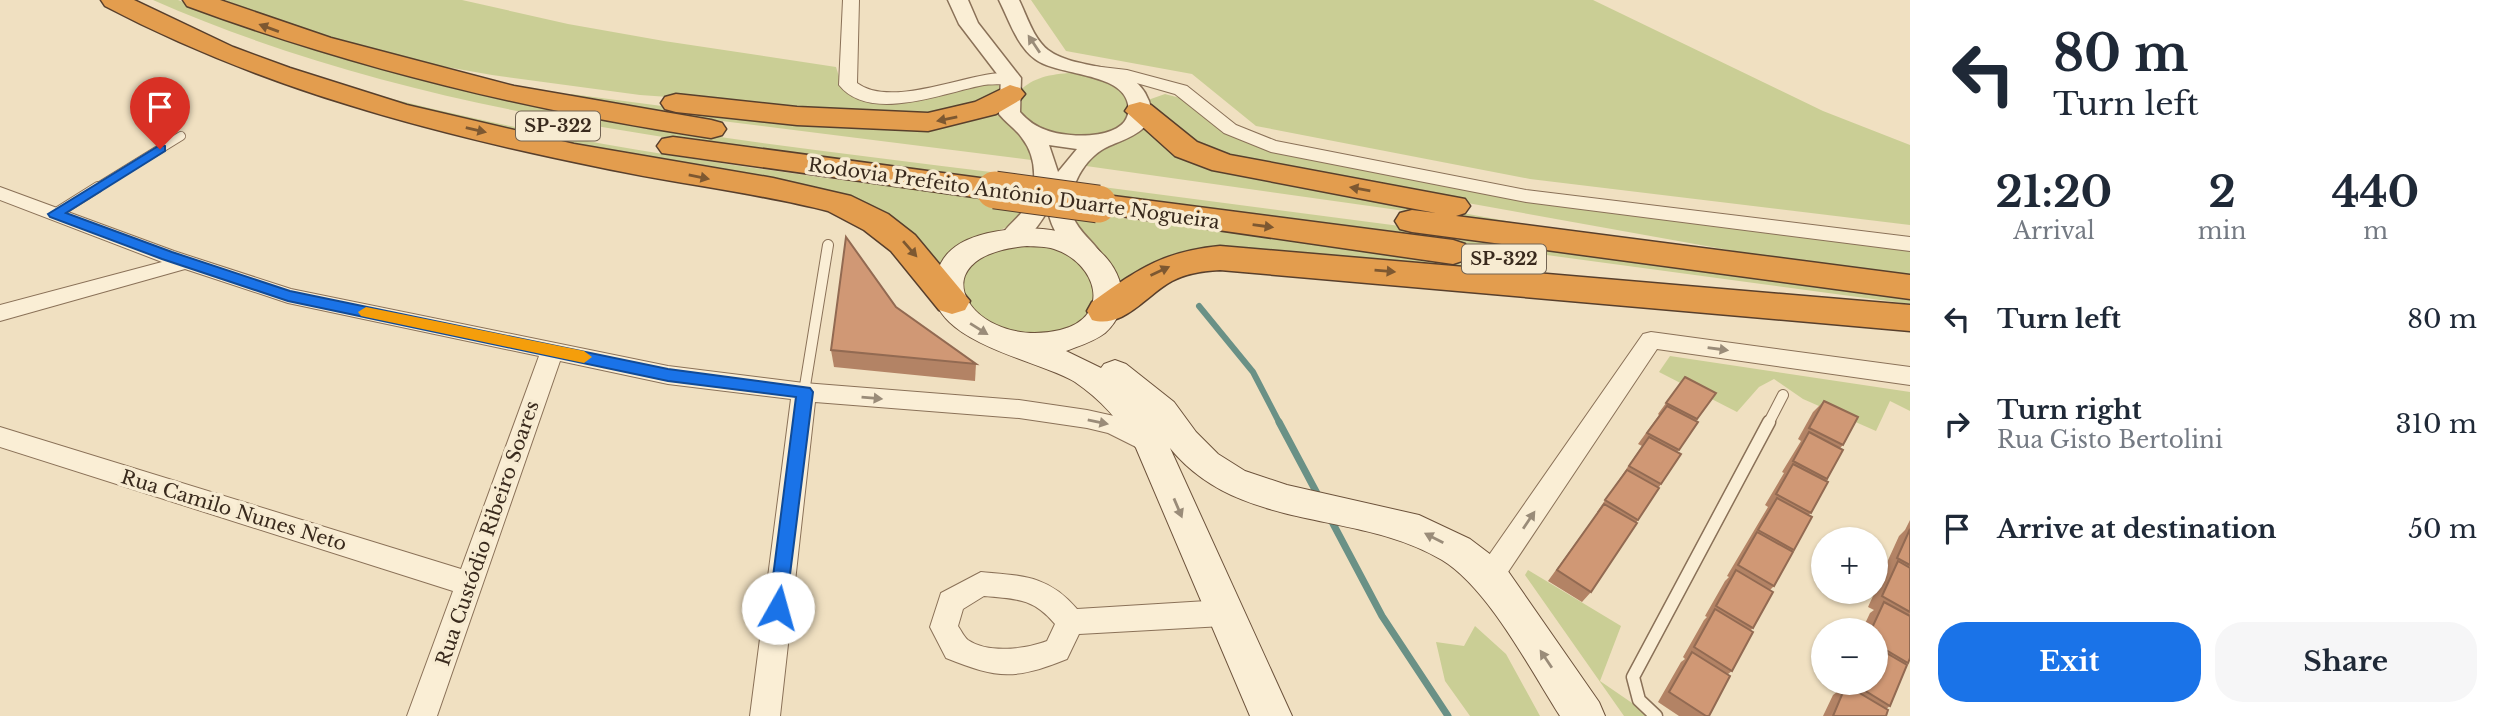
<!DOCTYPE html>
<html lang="en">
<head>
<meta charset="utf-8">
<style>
  :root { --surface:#fff; --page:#f6f6f7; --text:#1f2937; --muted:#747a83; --accent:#1a73e8 }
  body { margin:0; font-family:"Libre Baskerville",serif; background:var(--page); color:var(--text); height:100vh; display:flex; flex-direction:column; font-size:26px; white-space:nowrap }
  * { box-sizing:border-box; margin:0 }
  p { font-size:23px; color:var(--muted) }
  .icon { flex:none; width:38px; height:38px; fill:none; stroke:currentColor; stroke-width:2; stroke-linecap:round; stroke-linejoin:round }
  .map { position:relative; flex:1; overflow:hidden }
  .panel { display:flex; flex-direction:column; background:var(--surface); width:595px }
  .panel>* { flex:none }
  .top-card { background:#fff; color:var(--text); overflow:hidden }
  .controls { position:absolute; left:1811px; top:527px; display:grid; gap:14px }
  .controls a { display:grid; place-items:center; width:77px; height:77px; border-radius:50%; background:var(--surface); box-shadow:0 2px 5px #0004; font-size:35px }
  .pin { position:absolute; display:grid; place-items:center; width:60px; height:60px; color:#fff; margin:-72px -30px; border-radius:50% 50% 50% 0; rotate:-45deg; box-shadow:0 0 7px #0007 }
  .pin .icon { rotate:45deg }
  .me { position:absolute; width:77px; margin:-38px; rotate:7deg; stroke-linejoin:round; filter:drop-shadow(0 0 5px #0008) }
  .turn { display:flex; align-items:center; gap:24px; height:147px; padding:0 28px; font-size:32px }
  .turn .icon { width:91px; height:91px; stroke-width:2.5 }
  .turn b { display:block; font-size:49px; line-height:60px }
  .eta { display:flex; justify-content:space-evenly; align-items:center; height:119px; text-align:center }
  .eta b { font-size:42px; font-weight:700; line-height:49px }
  .button { display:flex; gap:14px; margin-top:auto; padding:14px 28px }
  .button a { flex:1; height:80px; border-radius:28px; background:var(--accent); color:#fff; font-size:28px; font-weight:700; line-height:80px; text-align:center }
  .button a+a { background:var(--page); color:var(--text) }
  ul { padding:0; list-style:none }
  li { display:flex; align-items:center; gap:21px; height:105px; padding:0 28px }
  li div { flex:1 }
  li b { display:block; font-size:26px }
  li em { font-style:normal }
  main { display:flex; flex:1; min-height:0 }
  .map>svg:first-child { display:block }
  .green { fill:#cace95 }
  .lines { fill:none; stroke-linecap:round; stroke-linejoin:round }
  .stream-far1 { stroke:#6a9186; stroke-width:6 }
  .stream { stroke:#6a9186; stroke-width:7 }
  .service-far2-casing { stroke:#8a7158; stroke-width:10 }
  .service-far1-casing { stroke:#8a7158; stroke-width:12 }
  .service-casing { stroke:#8a7158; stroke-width:15 }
  .minor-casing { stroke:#8a7158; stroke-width:2 }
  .tertiary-casing { stroke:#8a7158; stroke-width:3 }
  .secondary-casing { stroke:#6c523b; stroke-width:2 }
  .motorway-casing { stroke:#583f2c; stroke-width:3 }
  .service-far2 { stroke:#faeed5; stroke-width:8 }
  .service-far1 { stroke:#faeed5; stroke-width:10 }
  .service { stroke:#faeed5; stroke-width:12 }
  .minor { fill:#faeed5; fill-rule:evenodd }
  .tertiary { fill:#faeed5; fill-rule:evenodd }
  .secondary { fill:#faeed5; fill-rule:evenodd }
  .motorway { fill:#e39d4e; fill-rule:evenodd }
  .motorway-bridge-casing { stroke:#583f2c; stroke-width:39; stroke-linecap:butt }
  .motorway-bridge { stroke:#e39d4e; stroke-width:37 }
  .wall { fill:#b38365 }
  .building { fill:#d09875; stroke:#926a52; stroke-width:2 }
  .oneway { fill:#7d5831 }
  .oneway2 { fill:#9a8c79 }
  .route { fill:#1a73e8; stroke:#114b97; stroke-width:2 }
  .slow { fill:#f59e0b }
  .labels { text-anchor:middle; stroke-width:7; stroke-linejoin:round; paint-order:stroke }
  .shield { fill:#f7ebd1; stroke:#726453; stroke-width:2 }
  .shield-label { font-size:18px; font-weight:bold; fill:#392a1d }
  .street-label { font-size:19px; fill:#392a1d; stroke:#f7ebd1 }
</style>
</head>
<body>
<main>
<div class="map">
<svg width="1910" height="716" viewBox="0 0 1910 716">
  <rect width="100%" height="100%" fill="#f0e0c1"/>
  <g class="green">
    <path d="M153,0H178C291,45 408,80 527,104C683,136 841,153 999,173L997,181C712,145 419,117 153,0Z"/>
    <path d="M225,0H462L568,24L664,41L836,67L842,86L858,96L996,83L1002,88L999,95L939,116L640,95L492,75L407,60L281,22Z"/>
    <path d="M1031,0H1593L1823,111L1910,145V225L1530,179L1256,126L1192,74L1066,51Z"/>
    <path d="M1068,73C1090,74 1111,80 1128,96L1129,118L1119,128L1103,135L1084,138L1043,132L1019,115L1016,95C1030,78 1047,75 1068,73Z"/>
    <path d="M355,89C575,149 801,175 1027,204L1019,221L969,245L942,276L891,223L406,109Z"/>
    <path d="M571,94L677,108L881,127L1000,107C1007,128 1027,142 1039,161L658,113L569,97Z"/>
    <path d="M1165,94L1184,99L1223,132L1260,148L1521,201L1910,251V276L1756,255L1262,166L1199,151L1149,106L1148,100Z"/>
    <path d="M1144,124L1248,174L1512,222L1519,227L1079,165C1100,148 1126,144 1144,124Z"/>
    <path d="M1095,186L1910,293V304L1094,194Z"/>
    <path d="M1085,213L1557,277L1231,251L1118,288L1089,247L1072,216Z"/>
    <path d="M1045,243L1083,260L1100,292L1083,323L1063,333L1013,336L962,304L961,274L985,250Z"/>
    <path d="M1670,356L1910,392V411L1890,401L1876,431L1803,399L1774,379L1759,387L1737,412L1659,372Z"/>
    <path d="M1528,570L1621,626L1600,681L1651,716H1624L1525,575Z"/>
    <path d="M1475,626L1506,654L1540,716H1470L1445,681L1436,642L1464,646Z"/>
  </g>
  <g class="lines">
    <path class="stream-far1" d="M1199,306L1253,372L1280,424"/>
    <g class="stream">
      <path d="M1279,422L1320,499"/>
      <path d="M1330,518L1382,616L1448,716"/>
    </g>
    <g class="service-far2-casing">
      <path id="service-far2" d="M95,189L181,136"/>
    </g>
    <g class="service-far1-casing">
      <g id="service-far1">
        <path d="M55,214L98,187"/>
        <path d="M804,392L828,245"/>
        <path d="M1768,424L1783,395"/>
      </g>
    </g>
    <g class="service-casing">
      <path id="service" d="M1656,716L1639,700L1633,677L1769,422"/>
    </g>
    <g class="minor-casing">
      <g id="minor">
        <path d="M843,0H859L857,83C898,114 999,56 1020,78C1011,87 995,83 984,85C945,92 870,124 839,85Z"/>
        <path d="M1093,66L1127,70L1187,86L1236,125L1276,141L1526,190L1910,237V251L1526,202L1271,152L1224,133L1175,94L1126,80L1087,75L1085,71Z"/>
        <path d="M0,187L174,251L291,289L668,366L804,383L1019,400L1087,410L1123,418L1161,438L1164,445L1161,452L1152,455L1108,433L1087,428L1019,418L815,402L780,716H750L791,399L668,384L560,361L437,716H407L453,591L0,447V427L461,569L539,356L288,303L185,269L0,321V305L162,262L0,200Z"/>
        <path d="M1651,332L1910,367V385L1657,349L1500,584L1490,588L1480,584L1476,576L1480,568L1643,334Z"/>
        <path d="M981,572C1023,576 1048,575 1077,609L1223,600L1233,604L1237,613L1233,622L1223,626L1079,634L1067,659C1015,680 998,679 946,658L930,627L941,593ZM984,596C1017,599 1033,598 1055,624L1047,641C1026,649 988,654 968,640C964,637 961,630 958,626L963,609Z"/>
      </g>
    </g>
    <g class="tertiary-casing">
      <path id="tertiary" d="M948,0H968L978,23L1021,78L1020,112C1028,121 1035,126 1046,130C1068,139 1135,141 1128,104C1122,72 1057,76 1035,59C1017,46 1009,20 999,0H1019C1027,16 1033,38 1048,50C1079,73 1133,58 1149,101C1159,129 1128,138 1109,146C1084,157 1065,191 1073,217C1079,232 1093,241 1102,255L1098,261C1074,268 1051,232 1048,210C1038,227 1025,247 1004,242L1001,236C1007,226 1016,220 1023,211C1038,190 1038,158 1022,138C1016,129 1006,123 999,114L1001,79L959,24ZM1049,145L1077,149L1058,172Z"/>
    </g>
    <g class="secondary-casing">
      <path id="secondary" d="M1027,228C1048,229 1071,231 1089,243C1121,263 1136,305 1105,333C1093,342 1079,346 1066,351L1101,368L1104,364L1115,360L1126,364L1174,402L1196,432L1218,454L1245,471L1287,485L1419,515L1470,539L1503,564L1599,702L1605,716H1560C1530,669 1488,588 1442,560C1357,509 1239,533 1170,448L1292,716H1250L1136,448C1121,422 1100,399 1075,382C1034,357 901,338 941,263C956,234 999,230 1027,228ZM1027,246C1036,247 1045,246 1054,249C1097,263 1113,317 1060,330C973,351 911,256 1027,246Z"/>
    </g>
    <g class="motorway-casing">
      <g id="motorway">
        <path d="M101,0H134L233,47L290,68L407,105L574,144L773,178L851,196L888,214L915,235L970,301L965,310L952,314L939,310L891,251L864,230L828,211C754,192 678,184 603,168C430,133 261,88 105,6Z"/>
        <path d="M183,0H220L331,38L514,86L711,120L722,123L726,129L722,135L711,138C531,111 357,69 187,6Z"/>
        <path d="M1010,85L1020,88L1025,94L1020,100L996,114L928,131L797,125L676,112L665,109L661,103L665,97L676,94L797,107L928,113L975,102Z"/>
        <path d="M1140,102L1151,105L1197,142L1230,155L1465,199L1470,206L1465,213L1456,216L1910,275V299L1412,232L1400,229L1395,221L1400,213L1412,210L1436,213L1212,170L1175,156L1125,111L1129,105Z"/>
        <path d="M673,137L995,180L1007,183L1011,190L1007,197L995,200L662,153L657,146L662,139Z"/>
        <path d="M1098,194L1453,240L1465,244L1470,252L1465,260L1453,264L1086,211L1081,204L1086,197Z"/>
        <path d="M1220,246L1910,305V331L1220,270C1203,271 1187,273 1172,281C1146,295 1124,329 1092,320L1087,311L1092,302C1139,269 1161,252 1220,246Z"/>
      </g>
    </g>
    <use href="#service-far2" class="service-far2"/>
    <use href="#service-far1" class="service-far1"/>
    <use href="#service" class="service"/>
    <use href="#minor" class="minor"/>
    <use href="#tertiary" class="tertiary"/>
    <use href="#secondary" class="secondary"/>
    <use href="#motorway" class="motorway"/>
    <g class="motorway-bridge-casing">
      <path id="motorway-bridge" d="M995,190L1098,204"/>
    </g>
    <use href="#motorway-bridge" class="motorway-bridge"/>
  </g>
  <g class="wall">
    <path d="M896,307L976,364L975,381L834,367L831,350Z"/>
    <path d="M1685,377L1716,393L1696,421L1698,422L1677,452L1661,484L1638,520L1591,592L1582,602L1548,581L1598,512H1597L1642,446L1638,444L1659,415L1658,414Z"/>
    <path d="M1824,401L1843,445L1840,448L1827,479L1825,481L1811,513L1808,515L1794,550L1774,586L1770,590L1732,671L1728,674L1709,716H1679L1658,702L1681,662L1685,659L1683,657L1704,620L1707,617L1705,616L1725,581L1729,577L1727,576L1768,507L1765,505L1784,473L1782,472L1801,441L1798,439L1813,412Z"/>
    <path d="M1910,520V658L1908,663L1906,664L1890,706L1886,709V716H1823L1833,695L1837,692L1835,691L1838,682H1876V630H1862L1870,613L1874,610L1868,607L1884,572L1887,570L1884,569L1899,536L1905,530Z"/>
  </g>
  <g class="building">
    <path d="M846,237L896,307L976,364L831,350Z"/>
    <path d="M1685,377L1716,393L1697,419L1666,403Z"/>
    <path d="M1824,401L1858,417L1843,445L1809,428Z"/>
    <path d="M1667,406L1698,422L1679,450L1647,433Z"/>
    <path d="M1809,432L1843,450L1827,479L1793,461Z"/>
    <path d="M1649,437L1681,454L1661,484L1629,466Z"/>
    <path d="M1793,464L1828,482L1811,513L1776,494Z"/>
    <path d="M1627,470L1659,488L1638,520L1605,500Z"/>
    <path d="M1777,498L1812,517L1794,550L1758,530Z"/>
    <path d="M1604,504L1637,523L1591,592L1557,570Z"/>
    <path d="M1910,529V565L1897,558Z"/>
    <path d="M1757,532L1793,552L1774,586L1738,565Z"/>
    <path d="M1898,561L1910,568V612L1882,596Z"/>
    <path d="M1736,570L1773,592L1753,628L1716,606Z"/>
    <path d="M1884,602L1910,616V658L1908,663L1876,644V630H1871Z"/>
    <path d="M1715,609L1753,632L1732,671L1694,647Z"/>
    <path d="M1876,647L1907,665L1890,706L1851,682H1876Z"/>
    <path d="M1692,652L1730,676L1709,716H1706L1669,692Z"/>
    <path d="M1846,685L1888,710L1886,716H1833Z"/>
  </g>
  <defs><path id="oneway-solid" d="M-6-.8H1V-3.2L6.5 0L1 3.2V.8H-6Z" transform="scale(1.75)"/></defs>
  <g class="oneway">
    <use href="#oneway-solid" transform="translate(269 28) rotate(-160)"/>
    <use href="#oneway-solid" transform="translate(947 119) rotate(168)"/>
    <use href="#oneway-solid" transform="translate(476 130) rotate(13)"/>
    <use href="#oneway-solid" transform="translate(699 177) rotate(11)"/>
    <use href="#oneway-solid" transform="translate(1360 189) rotate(-170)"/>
    <use href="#oneway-solid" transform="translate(1263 226) rotate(8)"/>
    <use href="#oneway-solid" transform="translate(910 249) rotate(49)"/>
    <use href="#oneway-solid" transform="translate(1160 271) rotate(-25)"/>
    <use href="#oneway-solid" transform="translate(1385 271) rotate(5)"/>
  </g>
  <g class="oneway2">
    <use href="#oneway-solid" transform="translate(1034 44) rotate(-124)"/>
    <use href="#oneway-solid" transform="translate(979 329) rotate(32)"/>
    <use href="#oneway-solid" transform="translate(1718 349) rotate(8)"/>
    <use href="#oneway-solid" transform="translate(872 398) rotate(5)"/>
    <use href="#oneway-solid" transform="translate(1098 422) rotate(12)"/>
    <use href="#oneway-solid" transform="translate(1178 508) rotate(67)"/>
    <use href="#oneway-solid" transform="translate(1529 520) rotate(-56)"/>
    <use href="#oneway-solid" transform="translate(1434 538) rotate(-153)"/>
    <use href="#oneway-solid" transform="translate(1546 659) rotate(-124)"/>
  </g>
  <path class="route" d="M160,145L165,146V151L66,213L172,252L290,291L668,369L810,388L813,392L785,614L778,617L772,614L769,608L796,397L668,381L288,301L162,259L50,217L48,214Z"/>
  <path class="slow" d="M366,307L584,351L592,357L584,363L361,316L358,312Z"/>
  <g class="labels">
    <g class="shield">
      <rect x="516" y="111.5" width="84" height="29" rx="5"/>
      <rect x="1462" y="244.5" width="84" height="29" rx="5"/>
    </g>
    <g class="shield-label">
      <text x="558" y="132">SP-322</text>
      <text x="1504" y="265">SP-322</text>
    </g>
    <g class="street-label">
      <text transform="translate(1014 193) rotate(8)" y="7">Rodovia Prefeito Antônio Duarte Nogueira</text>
      <text transform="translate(234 510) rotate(17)" y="7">Rua Camilo Nunes Neto</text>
      <text transform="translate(487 533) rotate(-71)" y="7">Rua Custódio Ribeiro Soares</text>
    </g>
  </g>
</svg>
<div class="controls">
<a>+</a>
<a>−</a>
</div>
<div class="pin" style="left:160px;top:149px;background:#d93025"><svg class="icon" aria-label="arrive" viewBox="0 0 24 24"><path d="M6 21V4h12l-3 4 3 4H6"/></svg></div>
<svg class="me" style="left:778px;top:608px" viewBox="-20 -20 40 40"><circle r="19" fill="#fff"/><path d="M0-13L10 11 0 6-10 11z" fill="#1a73e8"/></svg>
</div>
<section class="panel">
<div class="top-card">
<div class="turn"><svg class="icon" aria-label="left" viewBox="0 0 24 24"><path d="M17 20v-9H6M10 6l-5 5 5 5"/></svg><div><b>80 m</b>Turn left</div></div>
</div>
<div class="eta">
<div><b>21:20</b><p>Arrival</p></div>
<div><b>2</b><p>min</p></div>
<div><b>440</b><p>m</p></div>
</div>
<ul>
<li><svg class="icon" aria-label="left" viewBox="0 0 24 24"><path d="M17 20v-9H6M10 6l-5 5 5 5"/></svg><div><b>Turn left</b></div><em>80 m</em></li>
<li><svg class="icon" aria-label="right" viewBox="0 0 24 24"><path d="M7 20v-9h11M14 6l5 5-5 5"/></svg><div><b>Turn right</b><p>Rua Gisto Bertolini</p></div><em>310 m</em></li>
<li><svg class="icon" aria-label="arrive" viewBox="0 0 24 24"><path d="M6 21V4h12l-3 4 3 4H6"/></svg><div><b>Arrive at destination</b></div><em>50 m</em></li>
</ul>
<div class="button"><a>Exit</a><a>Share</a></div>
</section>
</main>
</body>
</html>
